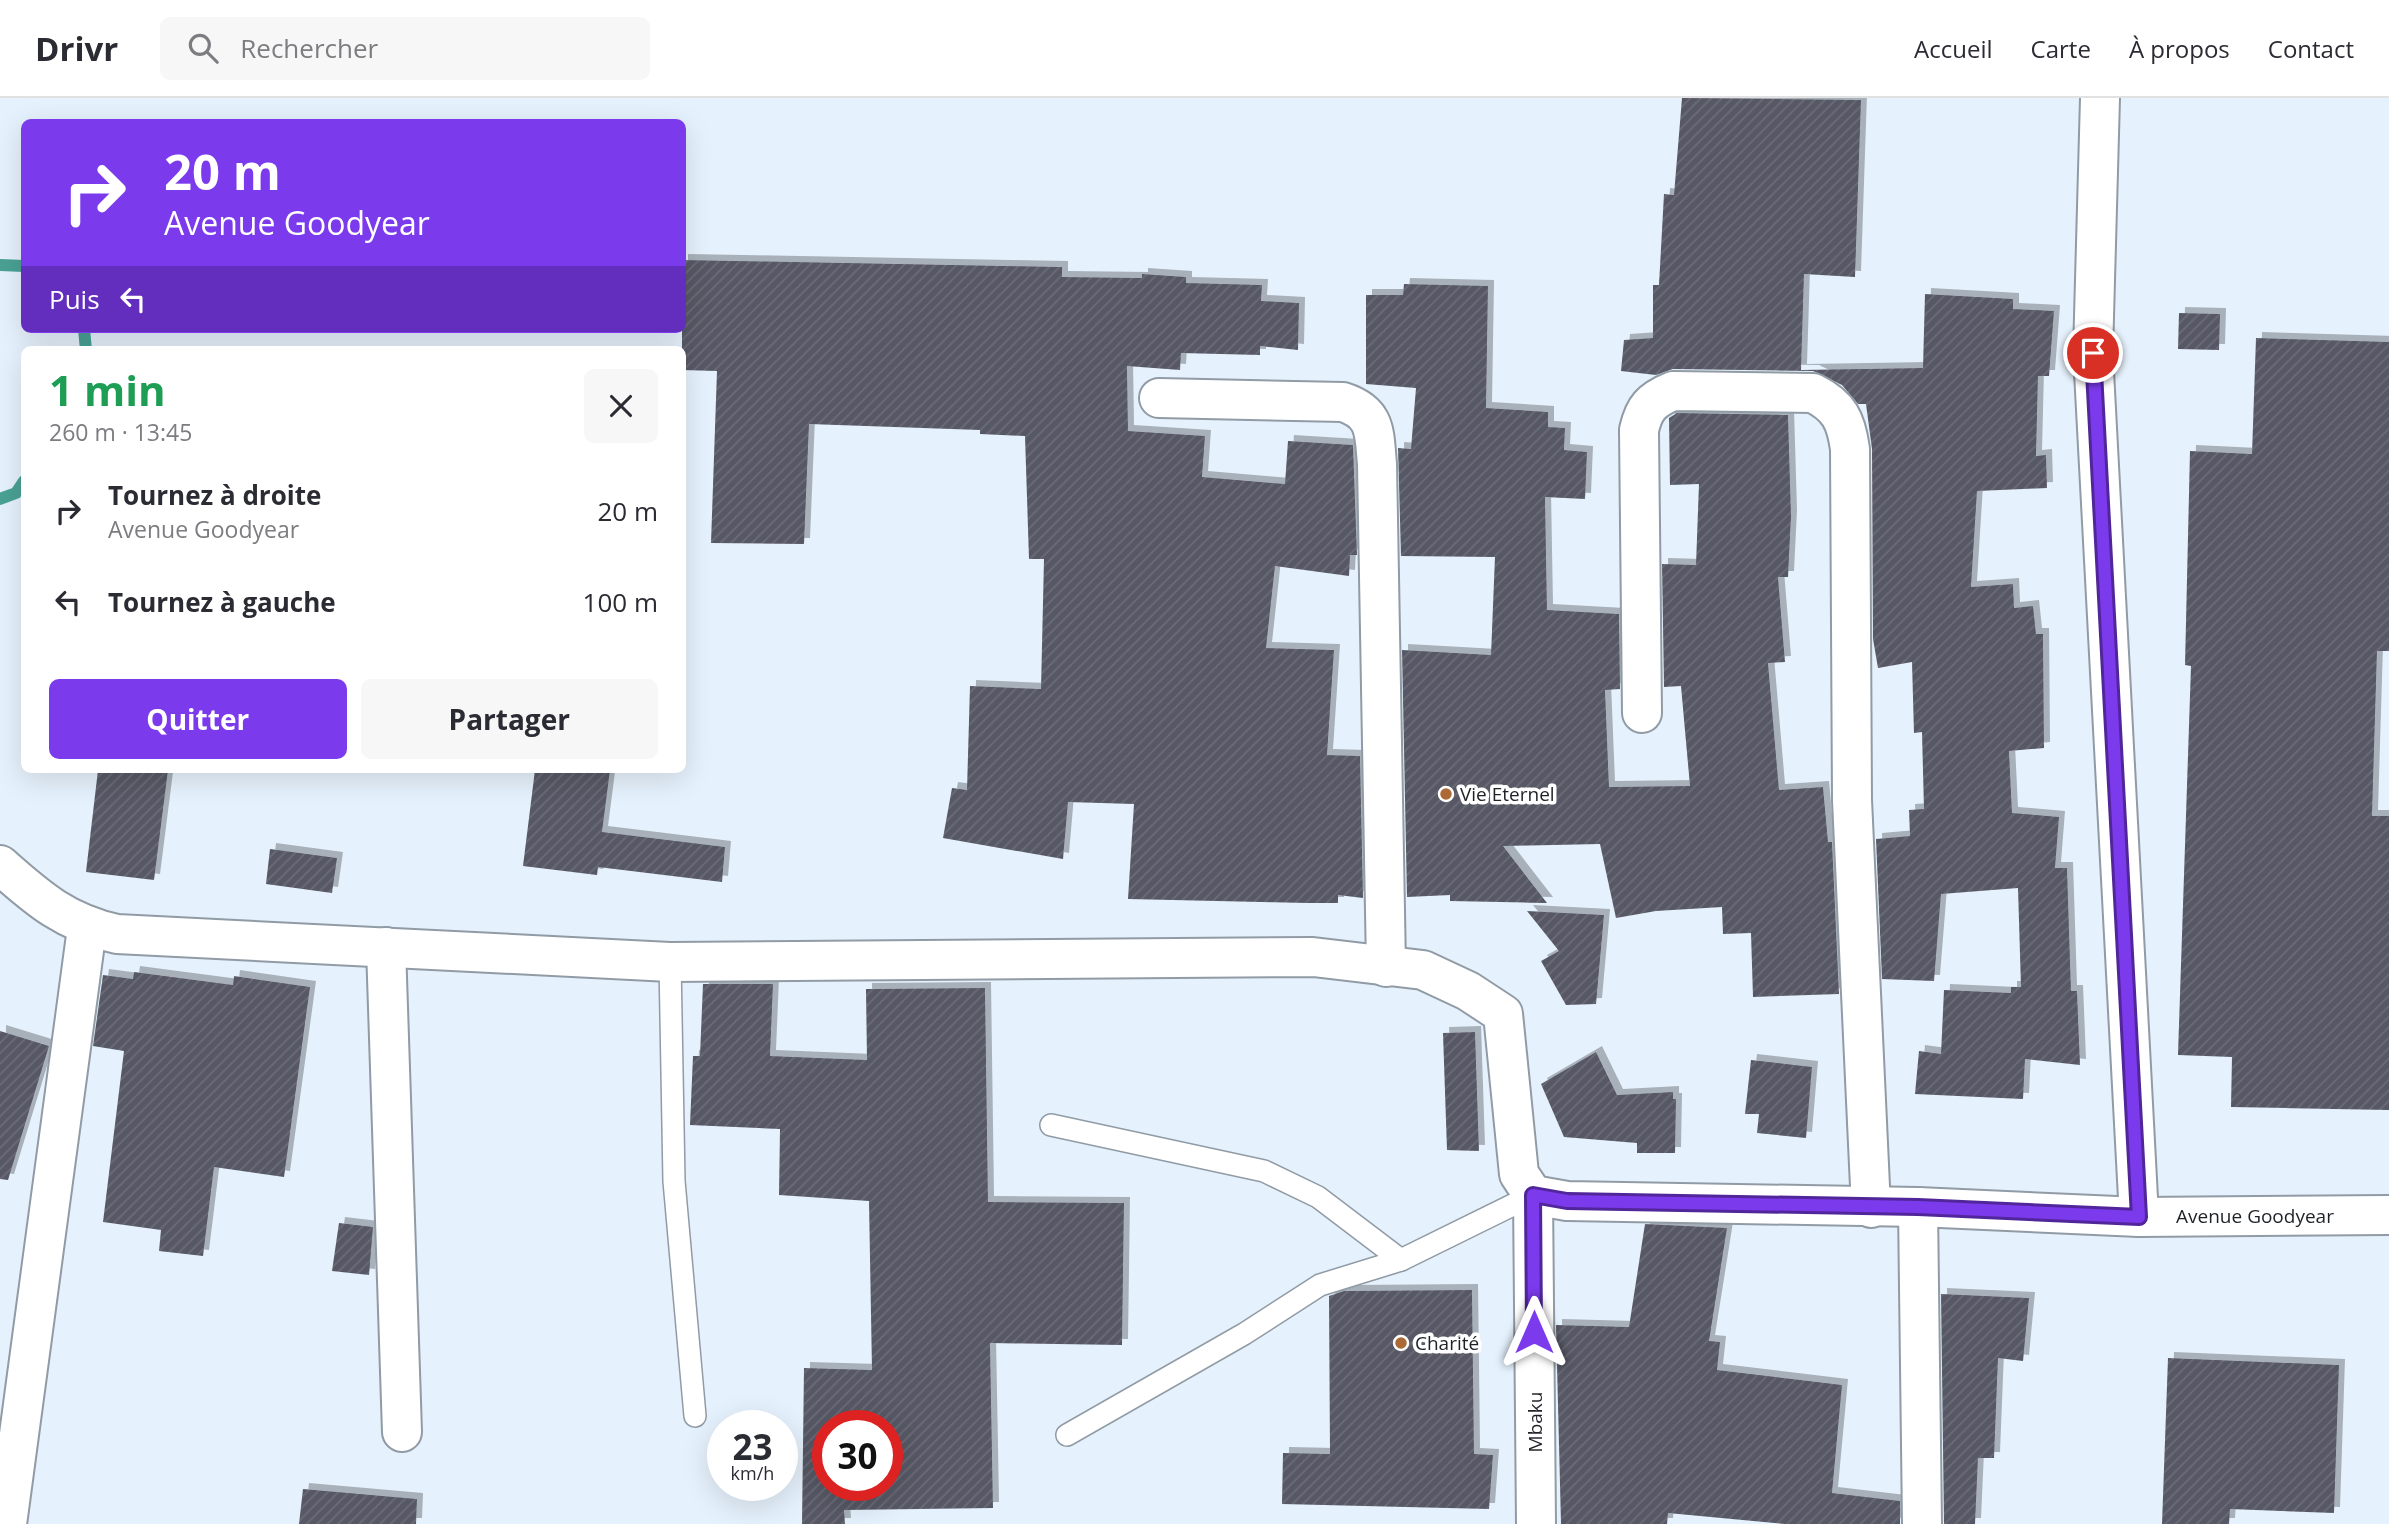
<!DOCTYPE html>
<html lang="fr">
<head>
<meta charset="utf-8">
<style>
  :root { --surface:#fff; --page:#f7f7f7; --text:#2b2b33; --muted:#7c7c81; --line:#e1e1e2; --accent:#7c3aed }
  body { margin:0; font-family:"Open Sans",sans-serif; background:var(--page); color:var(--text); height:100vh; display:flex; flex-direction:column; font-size:26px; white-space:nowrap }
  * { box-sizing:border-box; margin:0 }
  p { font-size:23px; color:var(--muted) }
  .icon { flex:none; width:38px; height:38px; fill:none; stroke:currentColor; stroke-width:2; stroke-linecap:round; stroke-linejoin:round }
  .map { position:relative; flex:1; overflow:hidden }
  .panel { position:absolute; left:21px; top:248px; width:665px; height:427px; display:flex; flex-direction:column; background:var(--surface); border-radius:10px; box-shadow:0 7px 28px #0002 }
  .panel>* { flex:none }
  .guide { position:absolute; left:21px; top:21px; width:665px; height:214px; border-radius:10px; box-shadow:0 7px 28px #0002; background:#7c3aed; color:#fff; overflow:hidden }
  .speed { position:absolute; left:707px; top:1312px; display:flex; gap:14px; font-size:35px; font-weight:700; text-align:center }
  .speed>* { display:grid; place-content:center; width:91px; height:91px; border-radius:50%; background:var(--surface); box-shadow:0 7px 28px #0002; line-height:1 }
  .speed small { font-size:18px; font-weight:400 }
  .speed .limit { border:10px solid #d22; background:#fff; color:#111 }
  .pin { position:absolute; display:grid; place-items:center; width:60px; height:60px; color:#fff; margin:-30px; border:4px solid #fff; border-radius:50%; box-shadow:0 2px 7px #0007 }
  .me { position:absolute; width:77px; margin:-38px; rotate:0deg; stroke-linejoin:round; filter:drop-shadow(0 0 5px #0008) }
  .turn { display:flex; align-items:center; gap:24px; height:147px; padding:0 28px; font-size:32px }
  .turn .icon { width:91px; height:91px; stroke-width:2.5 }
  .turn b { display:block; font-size:49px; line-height:60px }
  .then { display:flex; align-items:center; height:66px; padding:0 28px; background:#0003; gap:14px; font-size:26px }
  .round { display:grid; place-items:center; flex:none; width:74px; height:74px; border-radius:10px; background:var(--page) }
  .summary { display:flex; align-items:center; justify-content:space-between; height:119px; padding:0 28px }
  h1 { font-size:42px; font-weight:700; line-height:52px; color:#1e9e55 }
  .cta { display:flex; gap:14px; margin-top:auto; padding:14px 28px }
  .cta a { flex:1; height:80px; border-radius:10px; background:var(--accent); color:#fff; font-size:28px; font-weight:700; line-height:80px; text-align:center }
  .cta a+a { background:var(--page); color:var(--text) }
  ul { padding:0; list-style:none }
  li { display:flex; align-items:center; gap:21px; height:91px; padding:0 28px }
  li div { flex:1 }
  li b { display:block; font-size:26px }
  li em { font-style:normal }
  header { display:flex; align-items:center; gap:42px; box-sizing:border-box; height:98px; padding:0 35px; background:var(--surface); border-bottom:2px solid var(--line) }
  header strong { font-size:33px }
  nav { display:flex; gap:38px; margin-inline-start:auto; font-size:24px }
  .search { width:490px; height:63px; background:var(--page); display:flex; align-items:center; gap:18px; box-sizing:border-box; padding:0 24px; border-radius:10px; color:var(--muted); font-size:26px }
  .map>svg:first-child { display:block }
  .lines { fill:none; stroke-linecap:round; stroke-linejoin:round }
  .stream { stroke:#49a194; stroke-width:12 }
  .building { fill:url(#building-hatch); fill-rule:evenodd; filter:url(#shadow) }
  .lane-casing { stroke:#909ba5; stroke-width:24 }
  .street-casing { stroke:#909ba5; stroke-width:42 }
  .lane { stroke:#fff; stroke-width:21 }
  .street { stroke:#fff; stroke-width:38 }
  .route-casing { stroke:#51269a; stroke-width:18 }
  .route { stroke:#7c3aed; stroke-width:12 }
  .poi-dot { fill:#ab6935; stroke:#fff; stroke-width:2.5 }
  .labels { text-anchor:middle; stroke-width:7; stroke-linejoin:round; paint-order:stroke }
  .poi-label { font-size:19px; fill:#1e2227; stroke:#fff; text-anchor:start }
  .street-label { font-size:19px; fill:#1e2227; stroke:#fff }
</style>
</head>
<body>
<header>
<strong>Drivr</strong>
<div class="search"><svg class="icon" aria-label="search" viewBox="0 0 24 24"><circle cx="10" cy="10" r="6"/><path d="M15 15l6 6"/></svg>Rechercher</div>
<nav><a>Accueil</a><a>Carte</a><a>À propos</a><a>Contact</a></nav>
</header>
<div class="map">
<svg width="2389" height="1426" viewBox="0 0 2389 1426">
  <defs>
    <pattern id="building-hatch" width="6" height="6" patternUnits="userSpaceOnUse" patternTransform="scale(1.75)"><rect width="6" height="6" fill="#575865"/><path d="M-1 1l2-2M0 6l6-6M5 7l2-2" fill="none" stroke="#6b6c77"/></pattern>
    <filter id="shadow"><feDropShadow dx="6" dy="-6" stdDeviation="0" flood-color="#0004"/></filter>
  </defs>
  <rect width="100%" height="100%" fill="#e5f1fc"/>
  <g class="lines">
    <g class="stream">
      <path d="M0,167L24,168"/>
      <path d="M84,231L86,252"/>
      <path d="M0,401L16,395L24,383"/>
    </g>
  </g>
  <g class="building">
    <path d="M1682,0L1861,2L1855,179L1804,176L1801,272L1923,270L1925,196L2013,201V211L2054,213L2049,278H2038L2036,358L2046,357L2047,390L1977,393L1971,489L2013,486L2014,510L2033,508L2036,536H2043L2044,650L2009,653L2012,715L2059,719L2055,770H2067L2071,893H2077L2080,967L2025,961L2023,1001L1915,996L1919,953L1941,956L1944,892L2011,895V889H2021L2018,790L1941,796L1934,883L1882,881L1876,741L1910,738L1909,712L1924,711L1922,634L1914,635L1912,564L1878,570L1873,541L1872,351L1866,306H1858L1842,287L1813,273L1673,271L1656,277L1621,273L1624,242L1653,240V187H1659L1664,96L1674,97Z"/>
    <path d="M682,162L1062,169V179L1142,180V176L1186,179V185L1262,187L1261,203L1299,205L1298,252L1260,248V257L1181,255L1180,272L1127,268L1128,333L1205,338L1202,379L1285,386L1288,343L1353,347L1357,457H1350L1349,478L1275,468L1266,550L1334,552L1327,657L1360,658L1363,800L1338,797V805H1308L1128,801L1134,706L1068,704L1063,761L943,740L952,690L967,692L970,588L1041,591L1044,461H1029L1025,338L980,336V332L809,326L804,446L711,445L717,273L682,272Z"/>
    <path d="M1404,186L1488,188L1486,310L1548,314V329L1565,330L1564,352L1587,354L1585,401L1545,399L1547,512L1619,516L1620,591L1605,592L1609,689L1690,688L1681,588L1664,589L1662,466L1696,467L1699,386L1670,387L1669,320L1677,315L1788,317L1791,418L1788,479H1778L1785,564L1768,565L1779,692L1823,689L1828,744H1832L1839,896L1753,899L1751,835L1723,836L1722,809L1656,813L1616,820L1600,746L1503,748L1547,805L1450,803V797L1407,799L1402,552L1491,557L1495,459L1401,458L1398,350L1411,351L1416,290L1366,286V197H1403Z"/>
    <path d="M2179,215L2220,216L2219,252L2178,251Z"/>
    <path d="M2256,240L2389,244V553H2377L2372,718H2389V1012L2231,1009L2232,959L2178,957L2191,568L2185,567L2190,353L2252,356Z"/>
    <path d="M98,672H168L154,782L86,774Z"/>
    <path d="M535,672H610L602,734L725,749L722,784L598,769L597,777L523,768Z"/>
    <path d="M270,751L337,760L332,795L266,786Z"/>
    <path d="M1527,813L1604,817L1596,906L1566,907L1541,863L1559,853Z"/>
    <path d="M134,874L233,887L234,878L310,889L284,1079L214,1069L203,1158L159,1153L161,1132L103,1124L124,953L93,948L103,877L133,881Z"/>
    <path d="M703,886H773L770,958L867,962L866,891L985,890L988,1104L1124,1105L1122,1247L990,1245L993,1410L844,1412L845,1426H802L804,1270L872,1272L869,1103L779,1097L780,1031L690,1027L693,958H700ZM828,1328H887V1388H828Z"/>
    <path d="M0,933L49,948L8,1082L0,1081Z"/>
    <path d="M1475,934L1479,1053L1447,1052L1443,935Z"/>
    <path d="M1596,954L1617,997L1673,994V1001H1676L1675,1055H1637V1045L1564,1039L1541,986Z"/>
    <path d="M1751,962L1812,969L1806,1040L1757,1035L1759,1016H1745Z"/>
    <path d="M339,1125L373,1129L369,1177L332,1173Z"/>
    <path d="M1645,1126L1727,1130L1709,1243L1720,1244L1717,1272L1842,1287L1832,1395L1900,1403V1426H1785L1668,1415L1667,1426H1561L1556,1227L1629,1229Z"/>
    <path d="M1472,1192L1474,1356L1493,1357L1489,1411L1282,1406L1283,1355L1330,1356L1329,1198L1344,1193Z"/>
    <path d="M1941,1196L2029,1200L2023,1263L1998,1260L1994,1360H1978L1975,1426H1944Z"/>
    <path d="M2168,1260L2339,1267L2334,1415L2230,1411L2229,1426H2162Z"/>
    <path d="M303,1391L417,1401L416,1426H299Z"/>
  </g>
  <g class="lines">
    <g class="lane-casing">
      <g id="lane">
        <path d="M670,864L674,1083L695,1318"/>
        <path d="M1051,1027L1264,1073L1318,1099L1401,1162"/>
        <path d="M1067,1337L1244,1236L1320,1187L1401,1162L1533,1097"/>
      </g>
    </g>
    <g class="street-casing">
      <g id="street">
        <path d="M2100,0L2093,255L2139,1119"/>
        <path d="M1159,300L1343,304C1377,315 1374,335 1377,366L1386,869"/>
        <path d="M1642,615L1639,332C1644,310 1651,302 1673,293L1813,295C1839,308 1846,322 1850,351L1852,702L1871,1110"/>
        <path d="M0,767C38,801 66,825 117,836L670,864L1313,859L1423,872L1468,893L1503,916L1519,1076L1533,1097"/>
        <path d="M386,849L402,1334"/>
        <path d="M1533,1097L1567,1103L1918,1109L2139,1119L2389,1117"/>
        <path d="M1533,1097L1536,1426"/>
        <path d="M1918,1109L1922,1426"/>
        <path d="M7,1426L87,830"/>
      </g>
    </g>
    <use href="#lane" class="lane"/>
    <use href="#street" class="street"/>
  </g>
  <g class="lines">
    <g class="route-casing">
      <path id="route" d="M1534,1234L1533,1097L1567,1103L1918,1109L2139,1119L2093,255"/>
    </g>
    <use href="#route" class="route"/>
  </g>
  <g class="poi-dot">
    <circle cx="1446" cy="696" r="7"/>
    <circle cx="1401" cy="1245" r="7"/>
  </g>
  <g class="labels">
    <g class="poi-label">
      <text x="1460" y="703">Vie Eternel</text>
      <text x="1415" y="1252">Charité</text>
    </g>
    <g class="street-label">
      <text x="2255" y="1125">Avenue Goodyear</text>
      <text transform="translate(1535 1324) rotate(-90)" y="7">Mbaku</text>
    </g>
  </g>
</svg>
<div class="speed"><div>23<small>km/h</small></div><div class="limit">30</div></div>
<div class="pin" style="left:2093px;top:255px;background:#d93025"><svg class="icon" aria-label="arrive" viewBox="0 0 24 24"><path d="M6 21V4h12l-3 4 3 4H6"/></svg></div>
<svg class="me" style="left:1534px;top:1234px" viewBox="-20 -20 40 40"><path d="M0-17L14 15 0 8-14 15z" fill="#7c3aed" stroke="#fff" stroke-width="4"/></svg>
<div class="guide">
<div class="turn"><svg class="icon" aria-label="right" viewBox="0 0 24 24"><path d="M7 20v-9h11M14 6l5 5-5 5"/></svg><div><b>20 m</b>Avenue Goodyear</div></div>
<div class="then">Puis<svg class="icon" aria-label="left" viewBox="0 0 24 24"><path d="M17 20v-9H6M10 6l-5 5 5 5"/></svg></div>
</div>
<section class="panel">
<div class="summary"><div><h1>1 min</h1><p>260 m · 13:45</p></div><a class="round"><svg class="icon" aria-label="close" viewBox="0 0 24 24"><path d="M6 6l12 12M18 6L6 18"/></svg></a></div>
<ul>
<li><svg class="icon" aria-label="right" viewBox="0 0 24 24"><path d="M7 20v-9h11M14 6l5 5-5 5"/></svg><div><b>Tournez à droite</b><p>Avenue Goodyear</p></div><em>20 m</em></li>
<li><svg class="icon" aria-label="left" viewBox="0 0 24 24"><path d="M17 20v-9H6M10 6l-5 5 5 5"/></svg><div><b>Tournez à gauche</b></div><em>100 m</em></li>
</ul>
<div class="cta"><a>Quitter</a><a>Partager</a></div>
</section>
</div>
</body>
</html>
